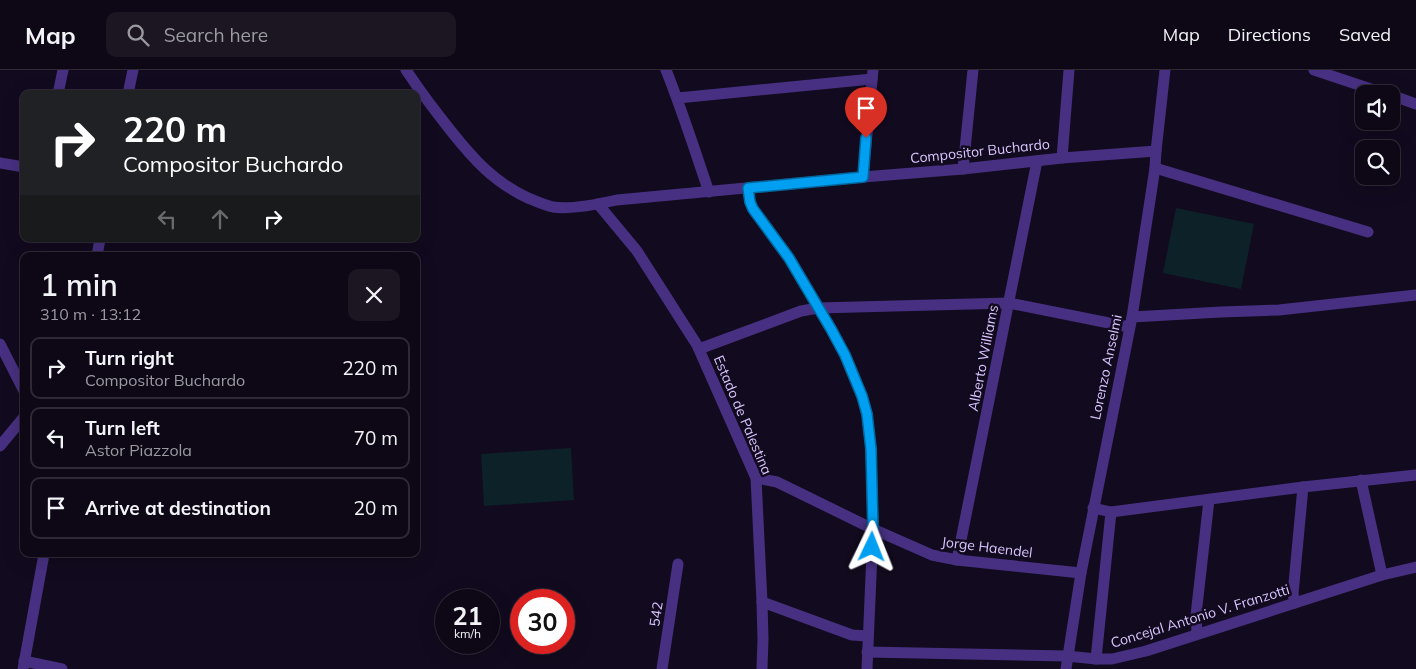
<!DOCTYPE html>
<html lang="en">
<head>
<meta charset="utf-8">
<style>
  :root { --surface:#0e0816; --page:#1c1623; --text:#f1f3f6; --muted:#9b9aa1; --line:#2e2935 }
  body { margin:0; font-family:Mulish,sans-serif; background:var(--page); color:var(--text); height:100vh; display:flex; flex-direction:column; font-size:19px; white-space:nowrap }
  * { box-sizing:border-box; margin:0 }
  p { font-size:16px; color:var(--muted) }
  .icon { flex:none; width:28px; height:28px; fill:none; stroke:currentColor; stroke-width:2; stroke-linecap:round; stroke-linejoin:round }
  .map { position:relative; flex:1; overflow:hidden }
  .drawer { position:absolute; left:20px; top:182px; width:400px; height:305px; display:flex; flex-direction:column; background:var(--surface); border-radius:10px; box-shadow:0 5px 20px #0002,0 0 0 1px var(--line) }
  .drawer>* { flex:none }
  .banner { position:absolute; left:20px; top:20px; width:400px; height:152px; border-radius:10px; box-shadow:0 5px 20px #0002,0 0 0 1px var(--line); background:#202124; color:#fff; overflow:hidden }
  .buttons { position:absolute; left:1355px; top:15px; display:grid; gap:10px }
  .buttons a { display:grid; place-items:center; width:45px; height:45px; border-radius:10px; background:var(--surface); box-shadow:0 5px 20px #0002,0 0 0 1px var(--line); font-size:25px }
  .speed { position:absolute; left:435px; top:519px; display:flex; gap:10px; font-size:25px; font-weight:700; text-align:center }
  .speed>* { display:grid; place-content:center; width:65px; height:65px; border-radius:50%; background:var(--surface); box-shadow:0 5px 20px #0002,0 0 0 1px var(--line); line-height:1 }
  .speed small { font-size:12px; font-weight:400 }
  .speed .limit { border:8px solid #d22; background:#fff; color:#111 }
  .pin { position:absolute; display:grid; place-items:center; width:42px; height:42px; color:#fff; margin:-51px -21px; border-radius:50% 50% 50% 0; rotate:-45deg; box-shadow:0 0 5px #0007 }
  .pin .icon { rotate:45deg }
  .me { position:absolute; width:55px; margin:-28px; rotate:2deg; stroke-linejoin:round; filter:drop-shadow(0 0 4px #0008) }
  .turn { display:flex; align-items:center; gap:18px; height:105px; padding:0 20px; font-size:22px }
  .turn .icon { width:65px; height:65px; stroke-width:2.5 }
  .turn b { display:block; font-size:35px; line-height:42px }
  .lanes { display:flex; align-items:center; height:48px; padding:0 20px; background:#0003; justify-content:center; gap:25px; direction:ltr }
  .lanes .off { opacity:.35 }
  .round { display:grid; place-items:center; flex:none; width:52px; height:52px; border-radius:10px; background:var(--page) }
  .overview { display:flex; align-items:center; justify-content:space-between; height:85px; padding:0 20px }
  h1 { font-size:30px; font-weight:600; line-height:38px }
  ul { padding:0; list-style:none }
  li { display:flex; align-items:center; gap:15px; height:62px; margin:0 10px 8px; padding:0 10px; border:2px solid var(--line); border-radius:10px }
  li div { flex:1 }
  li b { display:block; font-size:19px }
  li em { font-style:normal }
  header { display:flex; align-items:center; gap:30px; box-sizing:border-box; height:70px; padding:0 25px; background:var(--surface); border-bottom:1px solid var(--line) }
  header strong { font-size:24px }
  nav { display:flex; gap:28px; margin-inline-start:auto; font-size:18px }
  .search { width:350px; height:45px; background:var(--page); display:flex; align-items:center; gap:12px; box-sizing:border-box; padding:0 18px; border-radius:10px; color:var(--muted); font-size:19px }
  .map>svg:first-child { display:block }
  .green { fill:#0c2228 }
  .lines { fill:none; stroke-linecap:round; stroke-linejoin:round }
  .minor { stroke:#473081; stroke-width:11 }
  .route-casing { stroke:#00679d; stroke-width:12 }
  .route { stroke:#009ff1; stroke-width:9 }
  .labels { text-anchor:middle; stroke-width:5; stroke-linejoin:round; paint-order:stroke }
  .street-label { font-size:14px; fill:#dac6ff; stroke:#120a1e }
</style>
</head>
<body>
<header>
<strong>Map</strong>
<div class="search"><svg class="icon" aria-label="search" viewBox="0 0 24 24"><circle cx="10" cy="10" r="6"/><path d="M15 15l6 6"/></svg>Search here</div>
<nav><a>Map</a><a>Directions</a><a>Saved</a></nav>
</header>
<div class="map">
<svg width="1416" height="599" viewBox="0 0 1416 599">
  <rect width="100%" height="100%" fill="#120a1e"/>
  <g class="green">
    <path d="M1176,138L1254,154L1241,219L1163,203Z"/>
    <path d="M571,378L574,430L484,436L481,384Z"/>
  </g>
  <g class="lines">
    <g class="minor">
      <path d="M406,0C420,21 435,41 451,61C474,90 494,112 528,128C536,131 544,135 553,137C571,140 599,134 617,130L863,107L963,99L1062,88L1156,81"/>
      <path d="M666,0C682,40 695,81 709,122"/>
      <path d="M1314,0L1386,24"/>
      <path d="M58,24L63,0"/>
      <path d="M128,24L133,0"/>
      <path d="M1391,25L1416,34"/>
      <path d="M678,28L872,9"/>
      <path d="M1062,88L1069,0"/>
      <path d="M0,93L24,97"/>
      <path d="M1155,98L1368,162"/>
      <path d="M963,99L973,0"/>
      <path d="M863,107L873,0"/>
      <path d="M748,118L750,132L753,139L789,188L831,259L845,285L862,326L867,344L871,379L873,459L867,599"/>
      <path d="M598,134L637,181L697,275L756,408L762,532L763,569L762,599"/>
      <path d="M97,186L100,169"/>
      <path d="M1132,247L1221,242L1279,240L1416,225"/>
      <path d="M0,274L24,321"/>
      <path d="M699,279L801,241L818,238L1009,233L1129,257"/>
      <path d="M0,376L24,347"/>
      <path d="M756,408L777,412L873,459L932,485L957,490L1081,503"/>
      <path d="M1361,410L1382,505"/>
      <path d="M1093,438L1111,442L1303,417L1416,405"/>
      <path d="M957,490L1037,91"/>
      <path d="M762,532L852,565L868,566"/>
      <path d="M1295,533L1293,524L1303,417"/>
      <path d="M1197,563L1196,545L1209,430"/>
      <path d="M867,582L1067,586L1096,589H1112L1146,581L1382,505L1416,497"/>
      <path d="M1096,589L1111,442"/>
      <path d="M24,591L62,599"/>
      <path d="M23,599L44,484"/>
      <path d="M662,599L678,494"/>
      <path d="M1066,599L1081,503L1132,247L1155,98L1156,81L1165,0"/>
    </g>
  </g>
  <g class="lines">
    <g class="route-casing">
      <path id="route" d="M866,68L863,107L748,118L750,132L753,139L789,188L831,259L845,285L862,326L867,344L871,379L873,459L872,477"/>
    </g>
    <use href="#route" class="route"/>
  </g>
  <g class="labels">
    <g class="street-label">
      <text transform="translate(980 81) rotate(-6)" y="5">Compositor Buchardo</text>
      <text transform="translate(983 288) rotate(-79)" y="5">Alberto Williams</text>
      <text transform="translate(1106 297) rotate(-78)" y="5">Lorenzo Anselmi</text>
      <text transform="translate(743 345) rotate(67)" y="5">Estado de Palestina</text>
      <text transform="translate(987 477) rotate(7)" y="5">Jorge Haendel</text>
      <text transform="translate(656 544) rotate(-81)" y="5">542</text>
      <text transform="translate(1200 546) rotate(-17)" y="5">Concejal Antonio V. Franzotti</text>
    </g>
  </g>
</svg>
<div class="buttons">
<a><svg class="icon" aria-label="sound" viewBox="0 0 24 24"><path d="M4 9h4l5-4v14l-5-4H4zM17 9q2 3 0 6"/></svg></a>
<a><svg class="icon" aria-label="search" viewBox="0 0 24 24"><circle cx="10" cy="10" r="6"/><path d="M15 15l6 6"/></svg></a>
</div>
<div class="speed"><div>21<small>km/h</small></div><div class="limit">30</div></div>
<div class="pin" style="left:866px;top:68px;background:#d93025"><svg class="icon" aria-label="arrive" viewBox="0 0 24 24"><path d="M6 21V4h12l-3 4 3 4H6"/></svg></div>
<svg class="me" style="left:872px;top:477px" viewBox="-20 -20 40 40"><path d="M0-17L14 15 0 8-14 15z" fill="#009ff1" stroke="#fff" stroke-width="4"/></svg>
<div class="banner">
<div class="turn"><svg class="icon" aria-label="right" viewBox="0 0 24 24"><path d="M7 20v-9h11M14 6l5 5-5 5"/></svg><div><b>220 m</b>Compositor Buchardo</div></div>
<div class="lanes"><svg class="icon off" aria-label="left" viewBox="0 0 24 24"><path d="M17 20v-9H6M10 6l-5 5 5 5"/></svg><svg class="icon off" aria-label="ahead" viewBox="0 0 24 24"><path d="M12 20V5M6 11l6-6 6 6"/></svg><svg class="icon" aria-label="right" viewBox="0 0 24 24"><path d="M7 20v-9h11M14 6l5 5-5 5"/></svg></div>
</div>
<section class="drawer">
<div class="overview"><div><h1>1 min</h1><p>310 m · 13:12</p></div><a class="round"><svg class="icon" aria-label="close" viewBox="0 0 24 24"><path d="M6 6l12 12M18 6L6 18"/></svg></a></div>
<ul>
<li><svg class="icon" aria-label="right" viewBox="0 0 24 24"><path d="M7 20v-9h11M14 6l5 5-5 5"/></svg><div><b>Turn right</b><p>Compositor Buchardo</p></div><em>220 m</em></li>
<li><svg class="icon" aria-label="left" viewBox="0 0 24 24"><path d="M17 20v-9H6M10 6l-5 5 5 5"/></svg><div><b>Turn left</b><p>Astor Piazzola</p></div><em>70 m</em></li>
<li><svg class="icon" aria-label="arrive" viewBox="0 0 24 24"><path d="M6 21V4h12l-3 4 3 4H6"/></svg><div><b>Arrive at destination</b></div><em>20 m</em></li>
</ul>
</section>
</div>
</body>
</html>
